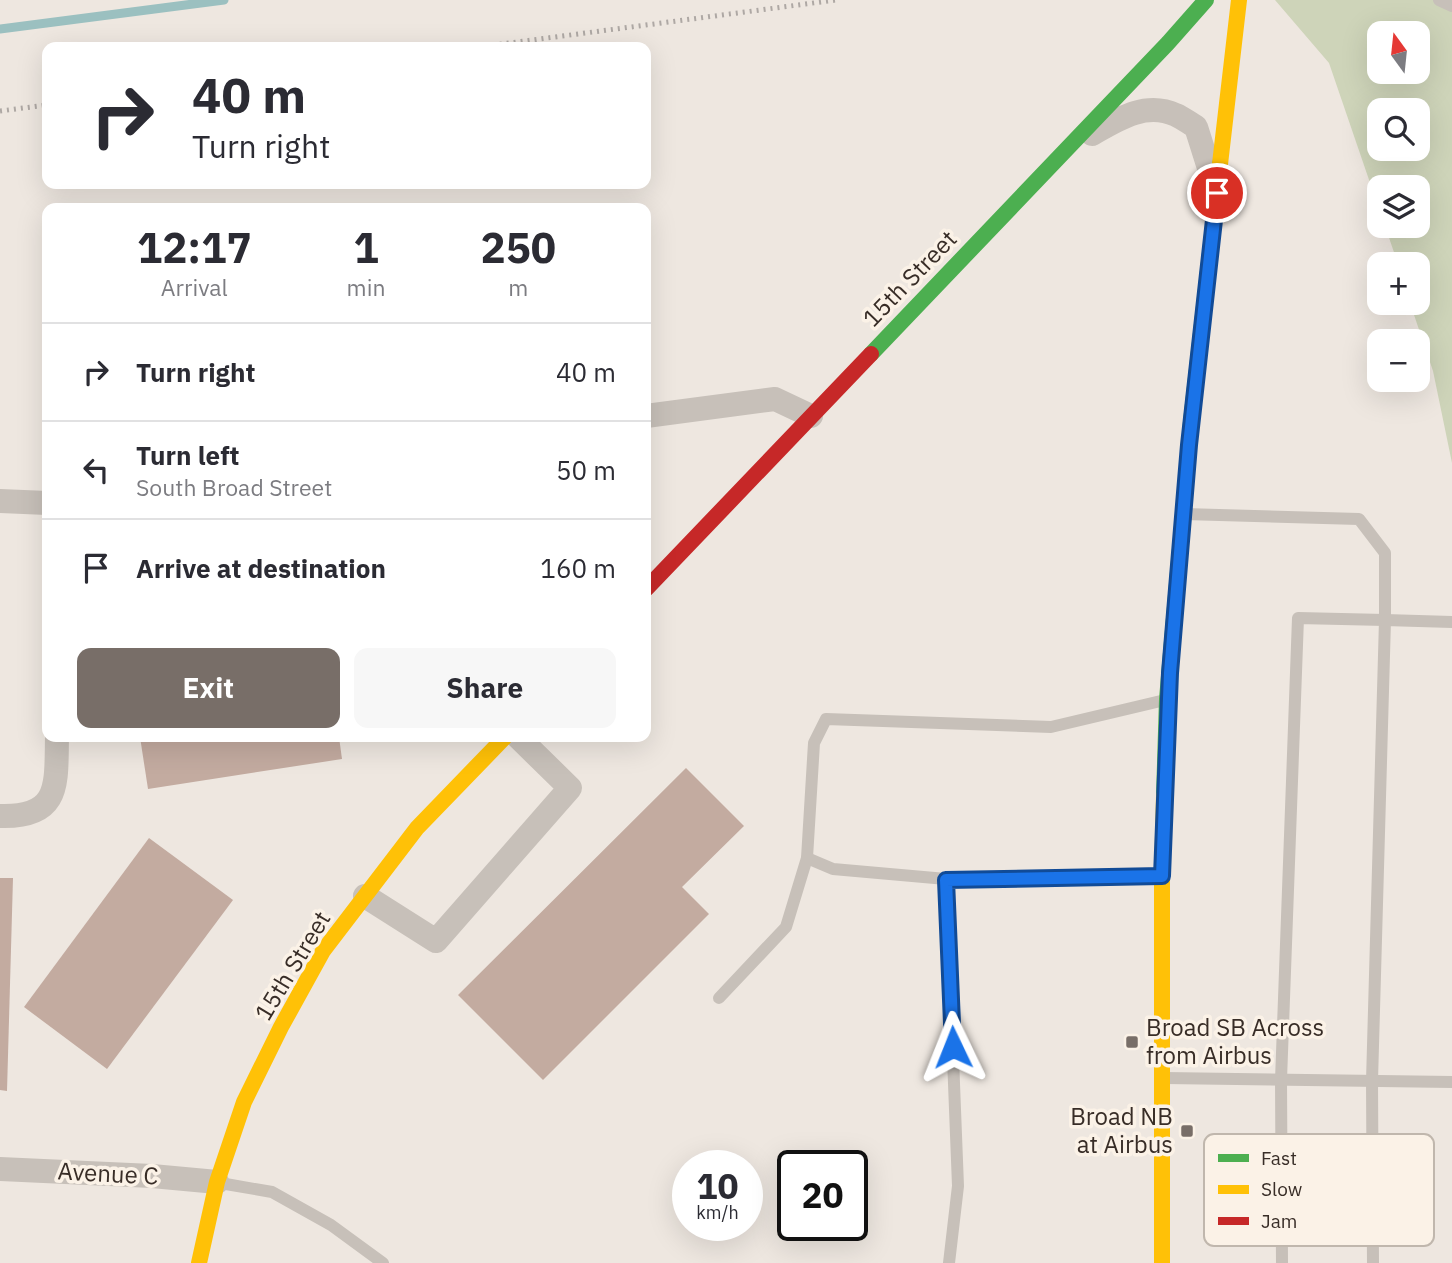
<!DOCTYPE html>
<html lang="en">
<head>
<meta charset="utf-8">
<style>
  :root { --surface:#fff; --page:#f7f7f7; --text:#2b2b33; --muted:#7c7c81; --line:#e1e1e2; --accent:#786e68 }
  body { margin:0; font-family:"IBM Plex Sans",sans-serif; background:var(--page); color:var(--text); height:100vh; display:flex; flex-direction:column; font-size:26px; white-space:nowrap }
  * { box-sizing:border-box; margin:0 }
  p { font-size:23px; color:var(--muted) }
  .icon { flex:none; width:38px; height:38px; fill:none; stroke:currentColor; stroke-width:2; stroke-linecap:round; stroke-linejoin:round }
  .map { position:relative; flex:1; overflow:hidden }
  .side { position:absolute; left:42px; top:203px; width:609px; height:539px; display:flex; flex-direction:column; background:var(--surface); border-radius:14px; box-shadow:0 7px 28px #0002 }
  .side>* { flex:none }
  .hud { position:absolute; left:42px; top:42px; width:609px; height:147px; border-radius:14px; box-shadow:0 7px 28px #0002; background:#fff; color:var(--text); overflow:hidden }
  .needle { width:46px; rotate:345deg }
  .fabs { position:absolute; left:1367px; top:21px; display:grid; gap:14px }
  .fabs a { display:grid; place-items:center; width:63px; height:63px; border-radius:14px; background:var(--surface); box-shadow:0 7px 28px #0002; font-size:35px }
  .speed { position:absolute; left:672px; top:1150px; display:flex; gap:14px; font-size:35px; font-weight:700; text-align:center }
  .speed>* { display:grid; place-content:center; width:91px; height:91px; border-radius:50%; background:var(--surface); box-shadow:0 7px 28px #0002; line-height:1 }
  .speed small { font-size:18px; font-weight:400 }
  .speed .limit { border:4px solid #111; border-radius:10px; background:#fff; color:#111 }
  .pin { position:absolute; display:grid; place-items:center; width:60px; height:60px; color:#fff; margin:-30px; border:4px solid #fff; border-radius:50%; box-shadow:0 2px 7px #0007 }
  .me { position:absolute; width:77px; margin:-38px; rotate:358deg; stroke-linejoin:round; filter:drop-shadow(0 0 5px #0008) }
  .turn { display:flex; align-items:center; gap:24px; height:147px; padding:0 35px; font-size:32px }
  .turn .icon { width:91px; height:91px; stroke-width:2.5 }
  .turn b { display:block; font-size:49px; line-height:60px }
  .eta { display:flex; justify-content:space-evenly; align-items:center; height:119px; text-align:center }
  .eta b { font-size:42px; font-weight:700; line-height:49px }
  .primary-button { display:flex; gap:14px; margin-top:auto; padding:14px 35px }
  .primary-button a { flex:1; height:80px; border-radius:14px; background:var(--accent); color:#fff; font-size:28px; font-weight:700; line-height:80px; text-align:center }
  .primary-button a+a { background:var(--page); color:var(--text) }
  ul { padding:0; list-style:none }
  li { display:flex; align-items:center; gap:21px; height:98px; padding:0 35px; border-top:2px solid var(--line) }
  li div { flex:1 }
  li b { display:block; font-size:26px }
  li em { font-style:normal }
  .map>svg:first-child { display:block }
  .green { fill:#ced4b9; fill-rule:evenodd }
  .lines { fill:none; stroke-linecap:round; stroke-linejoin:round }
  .stream { stroke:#9bc0c0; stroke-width:9 }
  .building { fill:#c3aba0 }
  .lane { stroke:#c7c0b9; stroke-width:12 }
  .street { stroke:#c7c0b9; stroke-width:24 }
  .fast { stroke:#4caf50; stroke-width:16 }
  .slow { stroke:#ffc107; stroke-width:16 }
  .jam { stroke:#c62828; stroke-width:16 }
  .rail { stroke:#aea8a4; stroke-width:5; stroke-dasharray:2 5; stroke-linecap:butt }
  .route-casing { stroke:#114b97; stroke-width:18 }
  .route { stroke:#1a73e8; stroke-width:12 }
  .poi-dot { fill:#786e68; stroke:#fbf2e7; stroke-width:2.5 }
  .labels { text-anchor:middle; stroke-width:7; stroke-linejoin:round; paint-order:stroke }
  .street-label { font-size:24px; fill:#382d27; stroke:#fbf2e7 }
  .poi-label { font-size:24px; fill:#382d27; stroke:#fbf2e7; text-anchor:start }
  .key { fill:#fbf2e7; stroke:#c0b7ad; stroke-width:2 }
  .key-label { font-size:19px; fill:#382d27 }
</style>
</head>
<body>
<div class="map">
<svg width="1452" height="1263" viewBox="0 0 1452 1263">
  <rect width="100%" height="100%" fill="#eee7e0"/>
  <path class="green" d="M1275,0H1452V463L1433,371L1410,303H1418V264H1398L1385,226H1418V187H1379V209L1329,63ZM1379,33H1418V72H1379ZM1379,110H1418V149H1379Z"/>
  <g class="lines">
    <path class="stream" d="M0,29L224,0"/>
  </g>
  <g class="building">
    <path d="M140,737H339L342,759L148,789Z"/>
    <path d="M686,768L744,826L682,887L709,914L543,1080L458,995Z"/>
    <path d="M149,838L233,900L107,1069L24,1007Z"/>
    <path d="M0,878H13L7,1091L0,1090Z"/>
  </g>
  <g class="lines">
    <g class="lane">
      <path d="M1439,0L1452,6"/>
      <path d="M1184,514L1359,519L1385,553V620L1298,618L1281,1080L1282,1263"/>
      <path d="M807,858L833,869L946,879L1161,876"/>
      <path d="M946,879L958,1186L949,1263"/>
      <path d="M719,998L786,927L807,858L814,743L826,719L1051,727L1165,700"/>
      <path d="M1165,1078L1452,1082"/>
      <path d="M220,1183L272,1192L331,1225L383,1263"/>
      <path d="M1373,1263L1372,1081L1385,620L1452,622"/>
    </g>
    <g class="street">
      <path d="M1092,134C1118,119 1146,101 1176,115C1183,118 1189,123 1196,127L1214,184"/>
      <path d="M646,416L775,399L811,416"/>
      <path d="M0,501L47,503"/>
      <path d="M0,816C61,818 56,784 57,737"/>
      <path d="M365,896L436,941L570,788L518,737"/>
      <path d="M0,1169L152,1176L217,1182"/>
    </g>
    <g class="fast">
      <path d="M871,354L1168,43L1206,0"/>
      <path d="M1164,796L1167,699L1191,422L1220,164"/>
    </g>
    <g class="slow">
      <path d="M1220,164L1239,0"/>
      <path d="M199,1263L217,1182L244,1102L281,1027L323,951L417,828L505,737"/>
      <path d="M1162,1263V876L1164,796"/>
    </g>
    <path class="jam" d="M646,589L871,354"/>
    <g class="rail">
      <path d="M479,47L836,0"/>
      <path d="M0,111L47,105"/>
    </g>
  </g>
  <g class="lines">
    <g class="route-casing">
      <path id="route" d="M953,1047L946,880L1162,876L1170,673L1189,445L1217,193"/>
    </g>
    <use href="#route" class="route"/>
  </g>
  <g class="poi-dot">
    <rect x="1125" y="1035" width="14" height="14" rx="3.5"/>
    <rect x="1180" y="1124" width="14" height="14" rx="3.5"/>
  </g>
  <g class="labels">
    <g class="street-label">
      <text transform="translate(910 279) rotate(-46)" y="8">15th Street</text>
      <text transform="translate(293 966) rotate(-59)" y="8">15th Street</text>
      <text transform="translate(108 1174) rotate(3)" y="8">Avenue C</text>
    </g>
    <g class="poi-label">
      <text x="1146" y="1036">Broad SB Across<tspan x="1146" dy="28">from Airbus</tspan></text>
      <text x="1173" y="1125" text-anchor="end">Broad NB<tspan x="1173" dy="28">at Airbus</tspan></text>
    </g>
  </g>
  <rect x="1204" y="1134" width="230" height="112" rx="10" class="key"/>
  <rect x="1218" y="1154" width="31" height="8" fill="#4caf50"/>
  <rect x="1218" y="1185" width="31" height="9" fill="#ffc107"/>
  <rect x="1218" y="1217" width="31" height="8" fill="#c62828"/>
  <g class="key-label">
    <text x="1261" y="1165">Fast</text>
    <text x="1261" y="1196">Slow</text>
    <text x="1261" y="1228">Jam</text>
  </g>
</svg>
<div class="fabs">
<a><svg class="needle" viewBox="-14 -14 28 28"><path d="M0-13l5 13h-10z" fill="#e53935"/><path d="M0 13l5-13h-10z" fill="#7c7c81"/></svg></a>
<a><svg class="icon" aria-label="search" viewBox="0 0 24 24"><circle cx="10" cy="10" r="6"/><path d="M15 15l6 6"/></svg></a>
<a><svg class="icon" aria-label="layers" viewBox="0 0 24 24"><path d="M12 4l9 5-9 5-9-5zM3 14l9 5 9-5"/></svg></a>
<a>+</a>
<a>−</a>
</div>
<div class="speed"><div>10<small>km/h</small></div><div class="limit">20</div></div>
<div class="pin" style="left:1217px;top:193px;background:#d93025"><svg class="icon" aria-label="arrive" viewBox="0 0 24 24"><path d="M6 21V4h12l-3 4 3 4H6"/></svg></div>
<svg class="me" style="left:953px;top:1047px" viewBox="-20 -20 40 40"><path d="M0-17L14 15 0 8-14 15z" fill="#1a73e8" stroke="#fff" stroke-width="4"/></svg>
<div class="hud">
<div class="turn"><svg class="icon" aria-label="right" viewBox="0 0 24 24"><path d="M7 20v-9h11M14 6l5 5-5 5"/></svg><div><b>40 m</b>Turn right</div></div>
</div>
<section class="side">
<div class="eta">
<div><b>12:17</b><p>Arrival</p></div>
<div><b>1</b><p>min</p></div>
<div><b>250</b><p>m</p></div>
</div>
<ul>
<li><svg class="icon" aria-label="right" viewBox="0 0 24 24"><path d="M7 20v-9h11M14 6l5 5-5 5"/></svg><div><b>Turn right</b></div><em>40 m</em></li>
<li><svg class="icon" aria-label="left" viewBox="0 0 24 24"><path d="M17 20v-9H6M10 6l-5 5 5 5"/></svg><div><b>Turn left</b><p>South Broad Street</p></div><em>50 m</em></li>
<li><svg class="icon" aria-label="arrive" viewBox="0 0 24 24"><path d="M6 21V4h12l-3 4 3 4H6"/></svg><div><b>Arrive at destination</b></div><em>160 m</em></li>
</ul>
<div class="primary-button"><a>Exit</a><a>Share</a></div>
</section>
</div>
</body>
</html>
